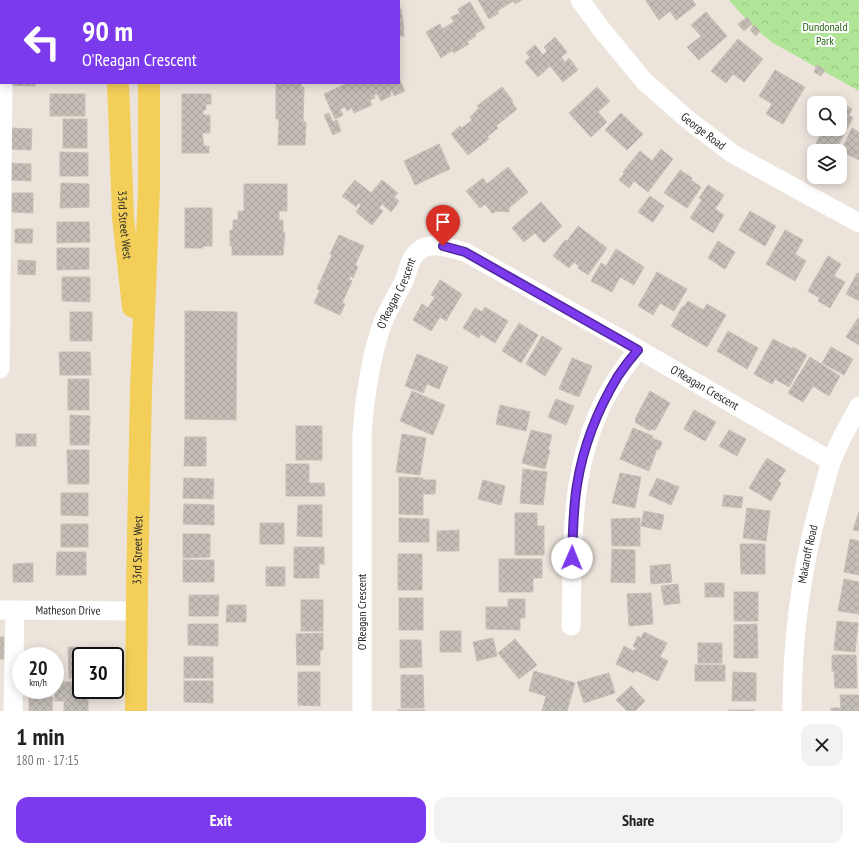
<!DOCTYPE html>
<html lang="en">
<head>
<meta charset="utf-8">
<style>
  :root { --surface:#fff; --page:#f2f2f2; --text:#202124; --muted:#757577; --accent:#7c3aed }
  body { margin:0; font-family:"PT Sans Narrow",sans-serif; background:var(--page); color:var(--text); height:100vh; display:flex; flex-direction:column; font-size:15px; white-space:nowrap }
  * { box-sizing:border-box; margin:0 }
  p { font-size:13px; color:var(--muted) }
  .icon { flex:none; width:22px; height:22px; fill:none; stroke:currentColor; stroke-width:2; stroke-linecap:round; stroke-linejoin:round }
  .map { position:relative; height:711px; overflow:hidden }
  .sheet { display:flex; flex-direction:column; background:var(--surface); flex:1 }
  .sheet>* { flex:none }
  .hud { position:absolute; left:0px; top:0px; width:400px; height:84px; box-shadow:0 2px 10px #0003; background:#7c3aed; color:#fff; overflow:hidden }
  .controls { position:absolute; left:807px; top:96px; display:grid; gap:8px }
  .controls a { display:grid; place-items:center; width:40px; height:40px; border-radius:8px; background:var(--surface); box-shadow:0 2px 10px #0003; font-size:20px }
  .speed { position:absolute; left:12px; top:647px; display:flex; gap:8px; font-size:20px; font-weight:700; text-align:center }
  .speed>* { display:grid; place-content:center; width:52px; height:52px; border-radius:50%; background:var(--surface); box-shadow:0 2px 10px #0003; line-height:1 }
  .speed small { font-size:10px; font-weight:400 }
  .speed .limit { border:2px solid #111; border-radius:6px; background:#fff; color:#111 }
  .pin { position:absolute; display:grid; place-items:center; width:34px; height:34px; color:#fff; margin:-41px -17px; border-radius:50% 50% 50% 0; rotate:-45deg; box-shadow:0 0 4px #0007 }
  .pin .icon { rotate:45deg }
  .me { position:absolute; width:44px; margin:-22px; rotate:1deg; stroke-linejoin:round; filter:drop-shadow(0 0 3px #0008) }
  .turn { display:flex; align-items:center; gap:14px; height:84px; padding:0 16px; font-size:18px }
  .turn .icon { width:52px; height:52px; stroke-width:2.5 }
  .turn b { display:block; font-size:28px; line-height:34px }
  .round { display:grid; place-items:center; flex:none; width:42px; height:42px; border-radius:12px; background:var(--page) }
  .overview { display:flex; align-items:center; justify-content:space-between; height:68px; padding:0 16px }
  h1 { font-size:24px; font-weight:600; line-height:30px }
  .button { display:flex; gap:8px; margin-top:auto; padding:8px 16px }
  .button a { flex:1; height:46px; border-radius:12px; background:var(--accent); color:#fff; font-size:16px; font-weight:600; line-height:46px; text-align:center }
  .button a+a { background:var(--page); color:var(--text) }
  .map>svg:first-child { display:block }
  .park { fill:url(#park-crowns) }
  .building { fill:url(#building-cross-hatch); stroke:#c7c0b4 }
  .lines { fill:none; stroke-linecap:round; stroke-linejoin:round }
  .minor { stroke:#fff; stroke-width:19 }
  .major { stroke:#f3cf59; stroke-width:22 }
  .route-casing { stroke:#51269a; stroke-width:10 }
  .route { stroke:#7c3aed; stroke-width:7 }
  .labels { text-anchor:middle; stroke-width:4; stroke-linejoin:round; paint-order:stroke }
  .park-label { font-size:12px; fill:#296718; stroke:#fff }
  .street-label { font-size:12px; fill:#292929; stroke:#fff }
</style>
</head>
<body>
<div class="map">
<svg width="859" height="711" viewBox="0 0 859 711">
  <defs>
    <pattern id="park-crowns" width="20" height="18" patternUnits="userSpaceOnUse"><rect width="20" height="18" fill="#b0e496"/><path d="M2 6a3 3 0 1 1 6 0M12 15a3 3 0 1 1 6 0" fill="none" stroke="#97c481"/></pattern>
    <pattern id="building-cross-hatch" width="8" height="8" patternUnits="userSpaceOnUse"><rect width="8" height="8" fill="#c4beb7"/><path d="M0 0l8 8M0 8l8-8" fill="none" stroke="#a8a39d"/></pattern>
  </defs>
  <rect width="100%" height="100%" fill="#ece4db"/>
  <path class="park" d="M729,0H859V91L773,43L752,26Z"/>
  <g class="building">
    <path d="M478,0H522L515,4L513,1L497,11L499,13L489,19Z"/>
    <path d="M647,0H692L696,5L676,20L670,11L659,20L646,1Z"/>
    <path d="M470,2L485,28L475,34L476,36L467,42L469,44L454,53L451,48H450L452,51L441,58L426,32L440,24L442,29L454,22L451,17L460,13L458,9Z"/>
    <path d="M399,9H401L404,28H403L404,36H399Z"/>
    <path d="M706,12L727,36L699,60L687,47L701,36L691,25Z"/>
    <path d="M747,17L752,24L744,31L738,24Z"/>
    <path d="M754,25L760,31L756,36L750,30Z"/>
    <path d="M555,37L567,52L561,57L565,62L569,58L578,70L563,82L550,66L538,77L525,62L530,57L526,53L535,45L543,55L547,51L544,47Z"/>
    <path d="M738,39L763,59L744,82L733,74L726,83L711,71Z"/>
    <path d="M817,65L825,70L821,76L814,72Z"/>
    <path d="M775,70L805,87L783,124L766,114L772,104L759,96Z"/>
    <path d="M399,78L405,91L394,96L392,91L390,92L391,96L381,101L377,94L374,95L375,98L370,100L372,105L354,113L352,108L347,111L345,107L340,109L343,115L335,119L324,94L348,83H399Z"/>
    <path d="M9,83H35V86L9,85Z"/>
    <path d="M276,83H301V87H304L303,122H306L305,145H278L279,119H276Z"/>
    <path d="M502,87L513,101L512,103L517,109L496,126L498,128L487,137L489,139L468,155L451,134L460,126L462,128L472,120L470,117L479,108L477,106Z"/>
    <path d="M597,87L610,101L598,112L607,122L591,137L569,113Z"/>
    <rect x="50" y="94" width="35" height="22"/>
    <path d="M182,94H211V104H206V110H203V115H210V133H202L204,146H209V153H182Z"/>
    <path d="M835,100L852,109L849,115L853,118L835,151H829L816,143L823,130L822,129H840V103H833Z"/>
    <path d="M329,113L333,122L337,120L341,131L333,135L324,115Z"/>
    <path d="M621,113L643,134L627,150L605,130Z"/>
    <rect x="63" y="119" width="24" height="29"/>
    <path d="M11,128L32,129L31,150L10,149Z"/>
    <path d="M852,128L859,132V160L841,151Z"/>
    <path d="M439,144L450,169L415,185L404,161Z"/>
    <path d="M661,149L673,159L648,192L634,181L629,188L619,180L624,174L623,172L640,151L652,161Z"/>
    <path d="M60,152L88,153V176H60Z"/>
    <path d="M11,163L31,164V181L11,180Z"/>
    <path d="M508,167L528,192L509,208V212L497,211L492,213L485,204L480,208L466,191L483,178L487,184Z"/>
    <path d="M680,170L692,178L691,180L701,187L687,208L664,193Z"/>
    <path d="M355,180L371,193L382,180L398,193L394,197L399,201L391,212L382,204L379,208L383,211L372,225L356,212L361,205L358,203L356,207L342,196Z"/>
    <path d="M61,183L89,184V207L60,208Z"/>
    <path d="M244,184H287V211H279V220H283V232H285L283,255H232V246H230V230H233V220H238V211H244Z"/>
    <path d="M708,185L724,195L715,209L724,215L713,233L690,218L702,200L699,198Z"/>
    <path d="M12,193H33V213L12,212Z"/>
    <path d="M650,196L664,206L653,222L638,212Z"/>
    <path d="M541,202L562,226L544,243L535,233L524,242L512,228Z"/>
    <path d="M185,208H212V246H203V248H185Z"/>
    <path d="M750,211L776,226L765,246L739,230Z"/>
    <path d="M57,222H89L90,242L57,243Z"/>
    <path d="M578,226L607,248L588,275L578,268L579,266L574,262L569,268L553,256L565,240L567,241Z"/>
    <path d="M15,229H33L32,243H15Z"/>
    <path d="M785,230L803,240L795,254L806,261L795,281L766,264Z"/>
    <path d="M339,235L364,246L355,265L358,267L353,278L350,276L349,279L352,281L342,303L345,304L340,315L314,303L320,290L317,289L332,255L330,254Z"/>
    <path d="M718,241L735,252L725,269L708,258Z"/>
    <path d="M57,248H89V269L57,270Z"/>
    <path d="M616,249L644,267L634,285L620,277L612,292L591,281L601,263L606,266Z"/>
    <path d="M828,256L841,264L834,276L845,282L830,308L818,301L820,298L808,291Z"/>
    <path d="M18,260L36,261L35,275L18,274Z"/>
    <path d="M657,272L687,289L674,311L660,303L653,315L638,306Z"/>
    <path d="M857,273L859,274V301L846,294Z"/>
    <path d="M62,277H90V302L62,301Z"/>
    <path d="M440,280L462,294L446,321L440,317L431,331L413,320L422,304L428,308L435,297L431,295Z"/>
    <path d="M688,301L703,310L707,304L726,315L707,347L671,326L682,307H684Z"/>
    <path d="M485,307L508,321L495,343L481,334L479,338L463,328L475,308L482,312Z"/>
    <path d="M185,311L237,312L236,420L185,419Z"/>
    <rect x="70" y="312" width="22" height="29"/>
    <path d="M858,318L859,319V345L846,337Z"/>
    <path d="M519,323L538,335L521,363L502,351Z"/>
    <path d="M728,331L758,348L747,369L717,351Z"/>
    <path d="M542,336L562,348L545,376L526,364Z"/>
    <path d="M773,339L792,349L793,347L807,355L789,387L775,379L772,384L754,374Z"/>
    <path d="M831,347L853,359L844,375L822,363Z"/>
    <path d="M59,352H90L91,375H60Z"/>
    <path d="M417,354L448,367L439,389L427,384L423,393L405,386Z"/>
    <path d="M810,357L840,376L829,396L813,386L803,402L788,393Z"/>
    <path d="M572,358L592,366L579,397L559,389Z"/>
    <rect x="68" y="379" width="21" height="31"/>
    <path d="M412,391L445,405L433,435L400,421Z"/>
    <path d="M650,391L670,403L655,430L651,429L650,431L635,422L636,420L635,419Z"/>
    <path d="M556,399L574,406L566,425L548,417Z"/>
    <path d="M500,405L530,412L526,431L496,424Z"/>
    <path d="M694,410L716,422L705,441L684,429Z"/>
    <path d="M70,415L90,416L89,445H70Z"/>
    <rect x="296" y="426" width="26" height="34"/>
    <path d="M633,428L653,436L652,438L662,442L659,450L657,449L649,471L620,459Z"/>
    <path d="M531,430L552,435L548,450H550L545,469L522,463Z"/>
    <path d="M729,430L746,439L737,456L719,446Z"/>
    <rect x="16" y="434" width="20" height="12"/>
    <path d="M402,434L426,438L420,475L396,472Z"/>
    <path d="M185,437H206V466H184Z"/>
    <path d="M67,450H89V484H68Z"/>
    <path d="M767,458L786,470L778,481L781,483L771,501L749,488Z"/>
    <path d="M286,464H309V483H324L325,496H286Z"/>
    <path d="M523,469L547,472L543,505L520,503Z"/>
    <path d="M620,473L641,477L635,508L612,503Z"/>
    <path d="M399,477L423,478V480H436L435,494H423V515L399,514Z"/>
    <path d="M184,478L214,479L213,499L183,498Z"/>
    <path d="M657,478L679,487L671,505L649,495Z"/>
    <path d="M483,480L505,486L501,505L478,499Z"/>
    <path d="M61,493H88V516L61,515Z"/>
    <path d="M724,495L743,497L741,508L722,506Z"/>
    <path d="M184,504L214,505V525L183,524Z"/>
    <path d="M298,505H322V537L297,536Z"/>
    <path d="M747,508L770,511L766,541L743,538Z"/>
    <path d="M644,511L664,515L661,530L641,526Z"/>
    <path d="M859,512V531L853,530Z"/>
    <path d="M515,513H537V526H544V555H515Z"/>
    <path d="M399,518L429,519V542H399Z"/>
    <path d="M640,518V546H612L611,519Z"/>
    <rect x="260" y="523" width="24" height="21"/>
    <rect x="61" y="524" width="27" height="23"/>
    <path d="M459,530V551H437V531Z"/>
    <path d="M183,534H210V557L183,558Z"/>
    <path d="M850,539L859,541V575L844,572Z"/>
    <path d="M740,544H765V574H741Z"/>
    <path d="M294,547H324V564H319V578H294Z"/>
    <path d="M612,549L635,550V583L611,582Z"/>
    <path d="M57,552H86V575H56Z"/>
    <rect x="398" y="554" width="24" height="36"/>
    <path d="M499,559H542V578H533V592H499Z"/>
    <rect x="183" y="560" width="31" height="22"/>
    <path d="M33,563V582H13V564Z"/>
    <path d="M670,564L672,582L651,584L650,566Z"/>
    <rect x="266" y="567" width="19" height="19"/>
    <path d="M844,579L859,582V614L838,611Z"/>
    <rect x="705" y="583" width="19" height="14"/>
    <path d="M678,584L680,603L664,605L661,586Z"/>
    <rect x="734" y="592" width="24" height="29"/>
    <path d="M651,593L653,624L629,626L627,594Z"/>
    <path d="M189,595H219L218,616H189Z"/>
    <rect x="399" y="598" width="24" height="32"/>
    <path d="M508,599H525V618H520V630L486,629V607H508Z"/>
    <rect x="301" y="600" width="22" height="31"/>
    <path d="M227,605H246V622H226Z"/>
    <path d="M837,621L858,623L855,652L834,650Z"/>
    <path d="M188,624H218V646L188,645Z"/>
    <path d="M757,624L758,658H734V625Z"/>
    <rect x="440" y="631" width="21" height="21"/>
    <path d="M644,632L667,643L660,657L668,661L658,681L635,670L634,673L616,664L624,646L634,651L636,648L633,646L638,636L641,638Z"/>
    <path d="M323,633V650H320V665H297L296,634Z"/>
    <rect x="0" y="637" width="4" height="22"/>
    <path d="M493,638L497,656L477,661L473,642Z"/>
    <path d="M515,639L537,665L519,679L498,653Z"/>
    <path d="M400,640H421L422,667L400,668Z"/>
    <rect x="698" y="643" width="24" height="20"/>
    <path d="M68,647L88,648V656H81V678H69Z"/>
    <path d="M832,655H856L857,688H835L834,671H832Z"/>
    <rect x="184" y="657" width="29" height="21"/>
    <rect x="695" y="665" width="30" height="16"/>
    <path d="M534,671L575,683L567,711H542L546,696L529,691Z"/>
    <path d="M298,672H320V706L298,705Z"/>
    <path d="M733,672L756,673V701H732Z"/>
    <path d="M609,673L615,693L584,703L577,682Z"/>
    <path d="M401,675H423L424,708H401Z"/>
    <path d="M184,681H213V703L184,702Z"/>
    <path d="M55,682H81V690H88V711H64V701H55Z"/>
    <path d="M631,686L645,701L635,711H627L616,700Z"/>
    <path d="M840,695H859V711H831V708H841Z"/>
    <path d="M29,697H53L52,711H29Z"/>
    <rect x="398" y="710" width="27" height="1"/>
    <rect x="729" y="710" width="25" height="1"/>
  </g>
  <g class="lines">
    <g class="minor">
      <path id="s1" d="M580,0L602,30L644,81L687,119L733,154L859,223"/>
      <path d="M4,1V0"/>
      <path d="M0,369L3,83"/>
      <path id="s2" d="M0,610L137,611"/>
      <path d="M571,626C573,547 568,469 606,397C615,380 626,365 638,350"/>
      <path d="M13,711L15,610"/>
      <path id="s3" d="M362,711V433C365,395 370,358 383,322C389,308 397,295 404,281C410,267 408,257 423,248C434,242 454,249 465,252L619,338L831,461"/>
      <path id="s4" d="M792,711C792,639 801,568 821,498C825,485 827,472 832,460C839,441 850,423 859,406"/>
    </g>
    <g class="major">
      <path d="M118,0V1"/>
      <path d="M149,0V1"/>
      <path id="s5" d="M118,83L123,217L133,307"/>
      <path id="s6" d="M136,711L137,588L141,390L149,188V83"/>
    </g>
  </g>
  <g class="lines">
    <g class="route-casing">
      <path id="route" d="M443,246L465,252L638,350C631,358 624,367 618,376C598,409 583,447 577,485C573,509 573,534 572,558"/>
    </g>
    <use href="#route" class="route"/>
  </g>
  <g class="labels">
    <g class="park-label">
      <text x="825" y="31">Dundonald<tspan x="825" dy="14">Park</tspan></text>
    </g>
    <g class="street-label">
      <text dy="4" stroke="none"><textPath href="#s1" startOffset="181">George Road</textPath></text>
      <text dy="4" stroke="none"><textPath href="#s5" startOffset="142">33rd Street West</textPath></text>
      <text dy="4" stroke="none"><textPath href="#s3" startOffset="423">O'Reagan Crescent</textPath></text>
      <text dy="4" stroke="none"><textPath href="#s3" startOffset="795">O'Reagan Crescent</textPath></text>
      <text dy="4" stroke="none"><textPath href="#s6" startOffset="161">33rd Street West</textPath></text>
      <text dy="4" stroke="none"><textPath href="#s4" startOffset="158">Makaroff Road</textPath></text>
      <text dy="4" stroke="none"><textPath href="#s2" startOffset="68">Matheson Drive</textPath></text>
      <text transform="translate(362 612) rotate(-90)" y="4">O'Reagan Crescent</text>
    </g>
  </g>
</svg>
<div class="controls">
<a><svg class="icon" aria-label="search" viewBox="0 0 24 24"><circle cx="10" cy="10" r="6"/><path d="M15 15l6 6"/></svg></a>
<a><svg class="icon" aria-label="layers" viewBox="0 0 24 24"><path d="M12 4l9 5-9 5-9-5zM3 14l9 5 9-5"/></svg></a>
</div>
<div class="speed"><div>20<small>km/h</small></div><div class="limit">30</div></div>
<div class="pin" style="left:443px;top:246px;background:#d93025"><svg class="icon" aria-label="arrive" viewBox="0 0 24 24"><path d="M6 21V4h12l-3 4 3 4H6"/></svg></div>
<svg class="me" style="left:572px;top:558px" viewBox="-20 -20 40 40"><circle r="19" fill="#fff"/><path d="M0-13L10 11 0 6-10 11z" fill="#7c3aed"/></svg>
<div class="hud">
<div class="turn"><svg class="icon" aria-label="left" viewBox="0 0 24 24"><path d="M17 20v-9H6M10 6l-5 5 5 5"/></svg><div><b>90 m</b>O'Reagan Crescent</div></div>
</div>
</div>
<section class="sheet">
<div class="overview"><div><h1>1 min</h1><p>180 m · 17:15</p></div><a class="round"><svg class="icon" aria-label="close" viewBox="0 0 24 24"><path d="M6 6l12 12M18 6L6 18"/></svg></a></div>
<div class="button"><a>Exit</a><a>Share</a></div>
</section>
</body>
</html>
